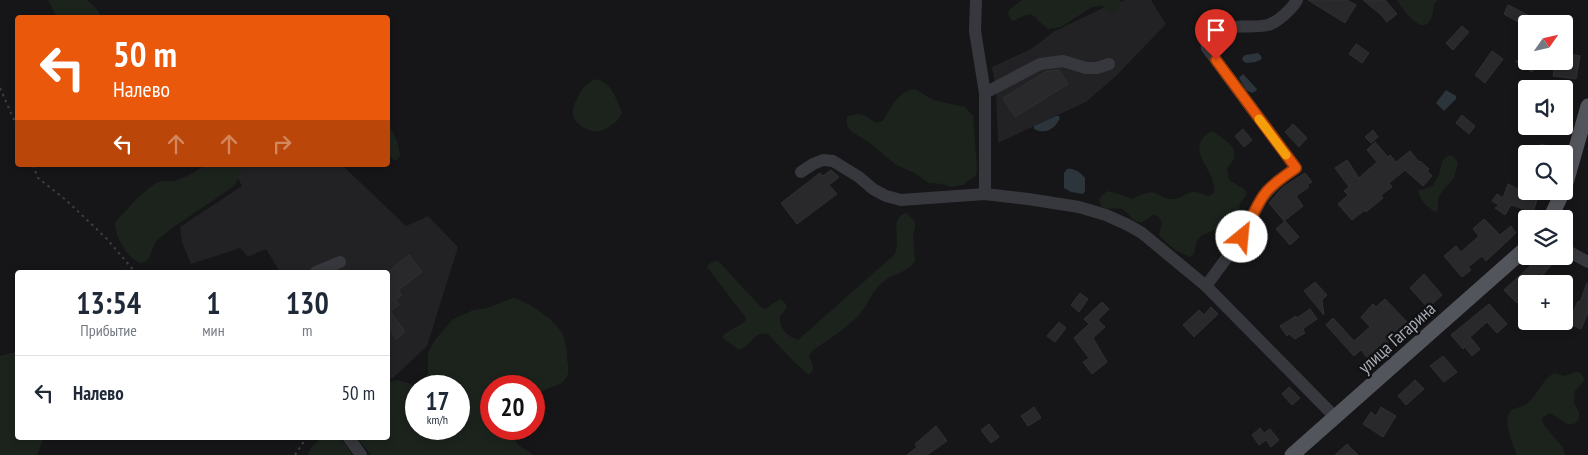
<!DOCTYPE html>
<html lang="ru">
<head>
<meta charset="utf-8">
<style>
  :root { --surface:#fff; --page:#f2f2f3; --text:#1f2937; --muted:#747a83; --line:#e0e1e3 }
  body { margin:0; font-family:"PT Sans Narrow",sans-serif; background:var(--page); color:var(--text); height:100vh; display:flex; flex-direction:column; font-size:19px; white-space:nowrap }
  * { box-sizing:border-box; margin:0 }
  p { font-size:16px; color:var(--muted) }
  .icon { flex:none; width:28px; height:28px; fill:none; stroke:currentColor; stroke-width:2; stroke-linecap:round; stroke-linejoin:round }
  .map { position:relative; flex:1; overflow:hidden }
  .side { position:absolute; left:15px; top:270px; width:375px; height:170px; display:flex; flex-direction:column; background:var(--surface); border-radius:5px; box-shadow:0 2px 8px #0003 }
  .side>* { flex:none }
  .guide { position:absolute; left:15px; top:15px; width:375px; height:152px; border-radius:5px; box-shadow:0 2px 8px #0003; background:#ea580c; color:#fff; overflow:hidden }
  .needle { width:32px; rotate:56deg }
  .fabs { position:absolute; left:1518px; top:15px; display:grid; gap:10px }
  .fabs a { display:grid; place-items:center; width:55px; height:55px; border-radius:5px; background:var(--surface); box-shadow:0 2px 8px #0003; font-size:25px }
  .speed { position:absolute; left:405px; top:375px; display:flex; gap:10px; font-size:25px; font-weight:700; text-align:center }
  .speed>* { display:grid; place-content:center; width:65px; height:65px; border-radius:50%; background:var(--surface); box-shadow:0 2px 8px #0003; line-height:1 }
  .speed small { font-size:12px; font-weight:400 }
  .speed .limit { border:8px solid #d22; background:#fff; color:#111 }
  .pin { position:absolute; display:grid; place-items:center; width:42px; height:42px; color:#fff; margin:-51px -21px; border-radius:50% 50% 50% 0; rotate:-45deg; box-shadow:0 0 5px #0007 }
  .pin .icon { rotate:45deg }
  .me { position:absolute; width:55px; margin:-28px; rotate:28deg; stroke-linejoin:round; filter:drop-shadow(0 0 4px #0008) }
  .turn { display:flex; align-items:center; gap:18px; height:105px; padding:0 15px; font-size:22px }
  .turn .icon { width:65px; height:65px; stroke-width:2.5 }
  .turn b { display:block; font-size:35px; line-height:42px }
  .lanes { display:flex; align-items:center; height:48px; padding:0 15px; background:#0003; justify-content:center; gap:25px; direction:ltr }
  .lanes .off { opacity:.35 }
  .eta { display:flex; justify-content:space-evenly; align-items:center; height:85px; text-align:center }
  .eta b { font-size:30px; font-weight:700; line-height:35px }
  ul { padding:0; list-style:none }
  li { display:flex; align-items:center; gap:15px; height:75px; padding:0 15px; border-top:1px solid var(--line) }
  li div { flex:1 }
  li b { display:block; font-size:19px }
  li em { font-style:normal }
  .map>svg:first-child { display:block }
  .built { fill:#222225 }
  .green { fill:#1c231d; fill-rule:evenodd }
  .water { fill:#2c353c }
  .building { fill:#29292c; stroke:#303034 }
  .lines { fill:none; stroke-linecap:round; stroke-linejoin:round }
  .path { stroke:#3d3f44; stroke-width:2; stroke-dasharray:2.5 4; stroke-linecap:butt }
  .minor { stroke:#37383d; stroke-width:12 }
  .major { stroke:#53555c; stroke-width:15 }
  .route-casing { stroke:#983908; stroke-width:12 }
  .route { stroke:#ea580c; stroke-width:9 }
  .slow { stroke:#f59e0b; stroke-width:9 }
  .labels { text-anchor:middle; stroke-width:5; stroke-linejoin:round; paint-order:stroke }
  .street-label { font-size:18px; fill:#a8adb8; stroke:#111113 }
</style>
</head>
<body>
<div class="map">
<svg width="1588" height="455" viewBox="0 0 1588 455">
  <rect width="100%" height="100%" fill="#161618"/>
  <g class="built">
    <path d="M1125,0H1151L1166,24L1115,77L1086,102L998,143L996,90L992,67L1031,49L1055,31L1105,7Z"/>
    <path d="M251,165H342L406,226L428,216L458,247L427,346L393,378L388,379V272H280L266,249L248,257L240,248L191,264L182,242L180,227L242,186L235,172Z"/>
  </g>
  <g class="green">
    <path d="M48,0H87L95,7L102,17H57Z"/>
    <path d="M1022,0H1120V5L1115,12H1110L1102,6L1092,7L1061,27L1048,29C1031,17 1037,8 1014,21L1011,20L1008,14L1010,9Z"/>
    <path d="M1397,0H1438L1434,4C1431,44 1408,18 1397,0Z"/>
    <path d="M597,79C613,85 615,97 622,112C620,119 616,122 610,126C599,134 589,133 579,124C576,122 573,119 573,115C572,108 575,103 578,97C582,88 587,82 597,79Z"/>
    <path d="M915,89L933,100L965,107L973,116L977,167L976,175L963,185L951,187L942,184L929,183L916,174L895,164L867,141L852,132L847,125V117C861,111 864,115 876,123L883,121C891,108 898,91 915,89Z"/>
    <path d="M388,123L398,143L400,156L396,161C383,155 387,134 388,123Z"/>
    <path d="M1210,132H1214C1221,138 1238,146 1234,158C1233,162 1229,165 1227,169L1229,180L1244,189L1247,194L1240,203L1238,217L1234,223L1202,235L1197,240L1194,253L1191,257C1179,253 1165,244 1159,234L1162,223L1158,216L1152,215C1148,218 1144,223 1138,222C1132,220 1128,212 1122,209C1117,207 1110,210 1105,208C1101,207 1100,203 1099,199L1107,191L1122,195L1132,199C1138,196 1148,191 1155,193C1160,195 1164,199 1170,199C1188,201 1184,185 1208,196L1214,193C1218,170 1182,151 1210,132Z"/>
    <path d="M1451,155L1455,158L1458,163L1454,178L1443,190L1438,198V210L1436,212C1426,207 1421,201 1418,191L1433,186C1435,182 1437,178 1439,175C1442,166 1440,158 1451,155Z"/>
    <path d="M206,165H252L241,171L235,185L224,193L175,226L156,241L148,260L142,263C129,262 115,236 115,224L118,219C129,208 145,188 159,182C164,180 169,182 174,181C185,178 196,171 206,165Z"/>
    <path d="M907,213L915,222V227L913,236L915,261C909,272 892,274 883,282C871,291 868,306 858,316C845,330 827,340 812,351L809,356C811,364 817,368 809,375L794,362L768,334C754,331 751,346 739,350L723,338L724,334L745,322L746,318L707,267C710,263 712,261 718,261L761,307L765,309L780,299L787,305L786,309L780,316C779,328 786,336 798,340L894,255C903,243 887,217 907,213Z"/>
    <path d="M513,298C527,301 555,320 562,333C566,340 567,351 567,359C568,365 570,372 566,378C561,386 554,385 547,389C542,391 538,395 534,398V386H491V429H522L515,437C517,449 526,447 533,455H371L357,438H388V382L397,380L414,385H420L428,374V353L435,340L452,320L473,310L487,308ZM459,386V429H416V386Z"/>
    <path d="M15,352L18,355V438H44L37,455H0V356Z"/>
    <path d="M1576,372H1579L1585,379L1575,391L1574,403L1579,412V419L1576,423L1572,424H1567L1550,413L1543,417L1542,421L1544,425L1563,448L1565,455H1517C1513,446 1502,418 1511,411C1516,407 1524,407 1529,402C1538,393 1542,380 1554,373L1565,376Z"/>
    <path d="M322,438L341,439L346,445L352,455H308C311,446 315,443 322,438Z"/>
  </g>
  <g class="water">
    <path d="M1258,53L1261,56L1262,59L1256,62L1246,63L1243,61L1242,58L1245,55Z"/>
    <path d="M1243,74L1257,89L1256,91L1252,93L1246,90L1239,78Z"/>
    <path d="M1446,90L1456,96V99L1444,111L1436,103Z"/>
    <path d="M1056,116H1059L1060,118C1055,129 1045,135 1034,129V126Z"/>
    <path d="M1067,169C1074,168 1080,172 1085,178V191L1083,194L1071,192L1064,188V173Z"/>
  </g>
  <g class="building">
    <path d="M1308,0H1347L1356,5L1345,23Z"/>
    <path d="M1363,0H1385L1397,14L1387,22L1380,14Z"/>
    <path d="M1508,5L1546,24H1522L1504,14Z"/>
    <path d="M1462,26L1469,32L1453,50L1446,43Z"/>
    <path d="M1356,44L1369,53L1362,63L1349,54Z"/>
    <path d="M1492,51L1503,59L1485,83L1475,75Z"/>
    <path d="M1565,53L1580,56L1576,79L1553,76L1556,61H1564Z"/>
    <path d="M1515,61H1538L1532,72Z"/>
    <path d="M1059,70L1068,84L1015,117L1003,98L1047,71Z"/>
    <path d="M1462,115L1475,126L1469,134L1456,123Z"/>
    <path d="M1293,124L1307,138L1299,147L1285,132Z"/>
    <path d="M1243,129L1252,140L1244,147L1235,136Z"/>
    <path d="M1373,130L1378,137L1371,143L1365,137Z"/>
    <path d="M1375,142L1388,157L1390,155L1396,162L1410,151L1419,162L1420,161L1429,169L1427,171L1432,176L1423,186L1405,170L1389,183L1392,187L1381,195L1383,198L1366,212L1365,210L1352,220L1338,204L1348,195L1344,191L1349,187L1335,168L1347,160L1359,178L1377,162L1367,150Z"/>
    <path d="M1541,144L1565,151V154H1538Z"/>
    <path d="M831,170L839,177L829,185L837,194L797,224L781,203L820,173L823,176Z"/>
    <path d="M1305,173L1312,182L1307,185L1309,187L1296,196L1303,206L1284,221L1269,203L1283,187Z"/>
    <path d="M1508,184L1526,193V191H1540L1533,212L1511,205L1505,215L1495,208L1499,205L1492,201L1497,194L1503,198Z"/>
    <path d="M1484,219L1500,235L1511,226L1516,233L1486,261L1482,256L1468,267L1471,270L1462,277L1444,256L1456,246L1461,252L1479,236L1473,229Z"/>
    <path d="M1285,221L1299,237L1290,245L1276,229Z"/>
    <path d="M409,255L422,272L398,290L402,295L395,300L399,305L390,311L405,332L396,339L388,327V272Z"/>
    <path d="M1535,256H1559L1542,276L1539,273L1526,284V309L1519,301L1517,303L1504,290L1530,266L1528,264Z"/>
    <path d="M1424,274L1442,295L1428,308L1410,288Z"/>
    <path d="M1315,282L1327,295L1322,300L1324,315L1304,291Z"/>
    <path d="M1587,283L1588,313L1581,329L1568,323L1578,301L1580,302Z"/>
    <path d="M1080,293L1088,299L1079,312L1071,305Z"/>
    <path d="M1385,299L1409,324L1369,360L1361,350L1354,356L1326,325L1333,318L1354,341L1370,327L1361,317L1373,304L1376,307Z"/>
    <path d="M1102,302L1109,309L1098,320L1105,327L1093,338L1107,362L1092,374L1083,362L1089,358L1074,338L1089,324L1084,319Z"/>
    <path d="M1489,304L1507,324L1497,333L1487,322L1470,337L1480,349L1472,356L1465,347L1463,349L1451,335Z"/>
    <path d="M1211,307L1218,314L1194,337L1183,325L1199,310L1204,315Z"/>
    <path d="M1310,309L1317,319L1304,328L1303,330L1305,333L1295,339L1289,334L1287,336L1280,326L1296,316L1297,318Z"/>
    <path d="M1059,322L1066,328L1055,342L1047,336Z"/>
    <path d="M1443,356L1457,372L1444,382L1430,366Z"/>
    <path d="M1415,380L1424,389L1406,405L1398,396Z"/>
    <path d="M1289,387L1300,398L1292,405L1282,394Z"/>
    <path d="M1034,407L1041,418L1028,426L1021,416Z"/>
    <path d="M1381,407L1396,416L1383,437L1363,424L1371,412L1376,416Z"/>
    <path d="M989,424L999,437L991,443L981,430Z"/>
    <path d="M936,426L947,441L927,455H907L917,447L915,444Z"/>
    <path d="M1260,428L1264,433L1270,429L1279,440L1271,447L1266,440L1259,445L1252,435Z"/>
    <path d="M1347,444L1358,455H1335Z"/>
  </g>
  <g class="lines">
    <g class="path">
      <path d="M0,88L18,129"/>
      <path d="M33,165L38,178L66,200L106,238L135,272"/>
      <path d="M295,455L306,438"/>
    </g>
    <g class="minor">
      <path d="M976,0L975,31L985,93V194"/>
      <path d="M985,93L1040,64L1063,61L1086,68H1097L1109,64"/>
      <path d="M801,172L813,164L823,160L833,161L859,177L873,189L886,196L901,200L985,194L1028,199L1079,207L1106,215L1128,225L1142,233L1206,286L1336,418"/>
      <path d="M1564,249L1588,262"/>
      <path d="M316,272L340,262"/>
      <path d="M1206,286L1242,237L1262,198L1268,191L1278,181L1296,168L1207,48L1206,40C1225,19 1244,30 1268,25C1278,22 1292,9 1297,0"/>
      <path d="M349,438L361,455"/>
    </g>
    <g class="major">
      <path d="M1564,190L1588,106"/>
      <path d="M1550,219L1563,191"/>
      <path d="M1292,455L1526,248"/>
    </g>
  </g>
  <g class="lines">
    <g class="route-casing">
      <path id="route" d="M1216,60L1296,168C1286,175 1275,182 1267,191C1256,204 1250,222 1242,237"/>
    </g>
    <use href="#route" class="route"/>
    <path class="slow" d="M1259,119L1286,155"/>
  </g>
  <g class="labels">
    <g class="street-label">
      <text transform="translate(1397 338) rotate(-42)" y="6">улица Гагарина</text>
    </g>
  </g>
</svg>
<div class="fabs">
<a><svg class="needle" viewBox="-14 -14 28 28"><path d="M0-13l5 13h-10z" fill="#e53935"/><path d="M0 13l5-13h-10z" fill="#747a83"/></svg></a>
<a><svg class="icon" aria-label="sound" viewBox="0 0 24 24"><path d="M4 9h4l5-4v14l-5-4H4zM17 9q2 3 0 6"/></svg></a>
<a><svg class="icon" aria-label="search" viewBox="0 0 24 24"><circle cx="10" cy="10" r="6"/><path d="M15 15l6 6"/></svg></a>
<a><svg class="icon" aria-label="layers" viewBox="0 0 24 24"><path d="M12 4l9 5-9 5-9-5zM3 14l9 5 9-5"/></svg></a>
<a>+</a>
</div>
<div class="speed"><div>17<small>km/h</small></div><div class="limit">20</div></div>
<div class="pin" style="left:1216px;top:60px;background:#d93025"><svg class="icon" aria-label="arrive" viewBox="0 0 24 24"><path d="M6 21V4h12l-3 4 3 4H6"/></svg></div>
<svg class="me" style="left:1242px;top:237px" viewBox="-20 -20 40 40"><circle r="19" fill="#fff"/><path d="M0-13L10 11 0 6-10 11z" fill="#ea580c"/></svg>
<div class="guide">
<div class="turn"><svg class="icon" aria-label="left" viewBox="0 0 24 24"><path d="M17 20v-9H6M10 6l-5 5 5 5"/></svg><div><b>50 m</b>Налево</div></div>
<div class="lanes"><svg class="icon" aria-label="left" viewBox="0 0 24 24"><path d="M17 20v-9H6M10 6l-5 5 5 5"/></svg><svg class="icon off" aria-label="ahead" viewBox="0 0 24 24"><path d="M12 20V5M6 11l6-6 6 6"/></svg><svg class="icon off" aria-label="ahead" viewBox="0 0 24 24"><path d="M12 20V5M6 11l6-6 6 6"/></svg><svg class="icon off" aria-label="right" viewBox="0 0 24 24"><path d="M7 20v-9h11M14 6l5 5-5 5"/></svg></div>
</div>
<section class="side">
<div class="eta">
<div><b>13:54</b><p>Прибытие</p></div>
<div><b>1</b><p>мин</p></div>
<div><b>130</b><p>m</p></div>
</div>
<ul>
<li><svg class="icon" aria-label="left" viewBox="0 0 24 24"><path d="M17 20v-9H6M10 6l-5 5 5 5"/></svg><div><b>Налево</b></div><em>50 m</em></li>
</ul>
</section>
</div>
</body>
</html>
